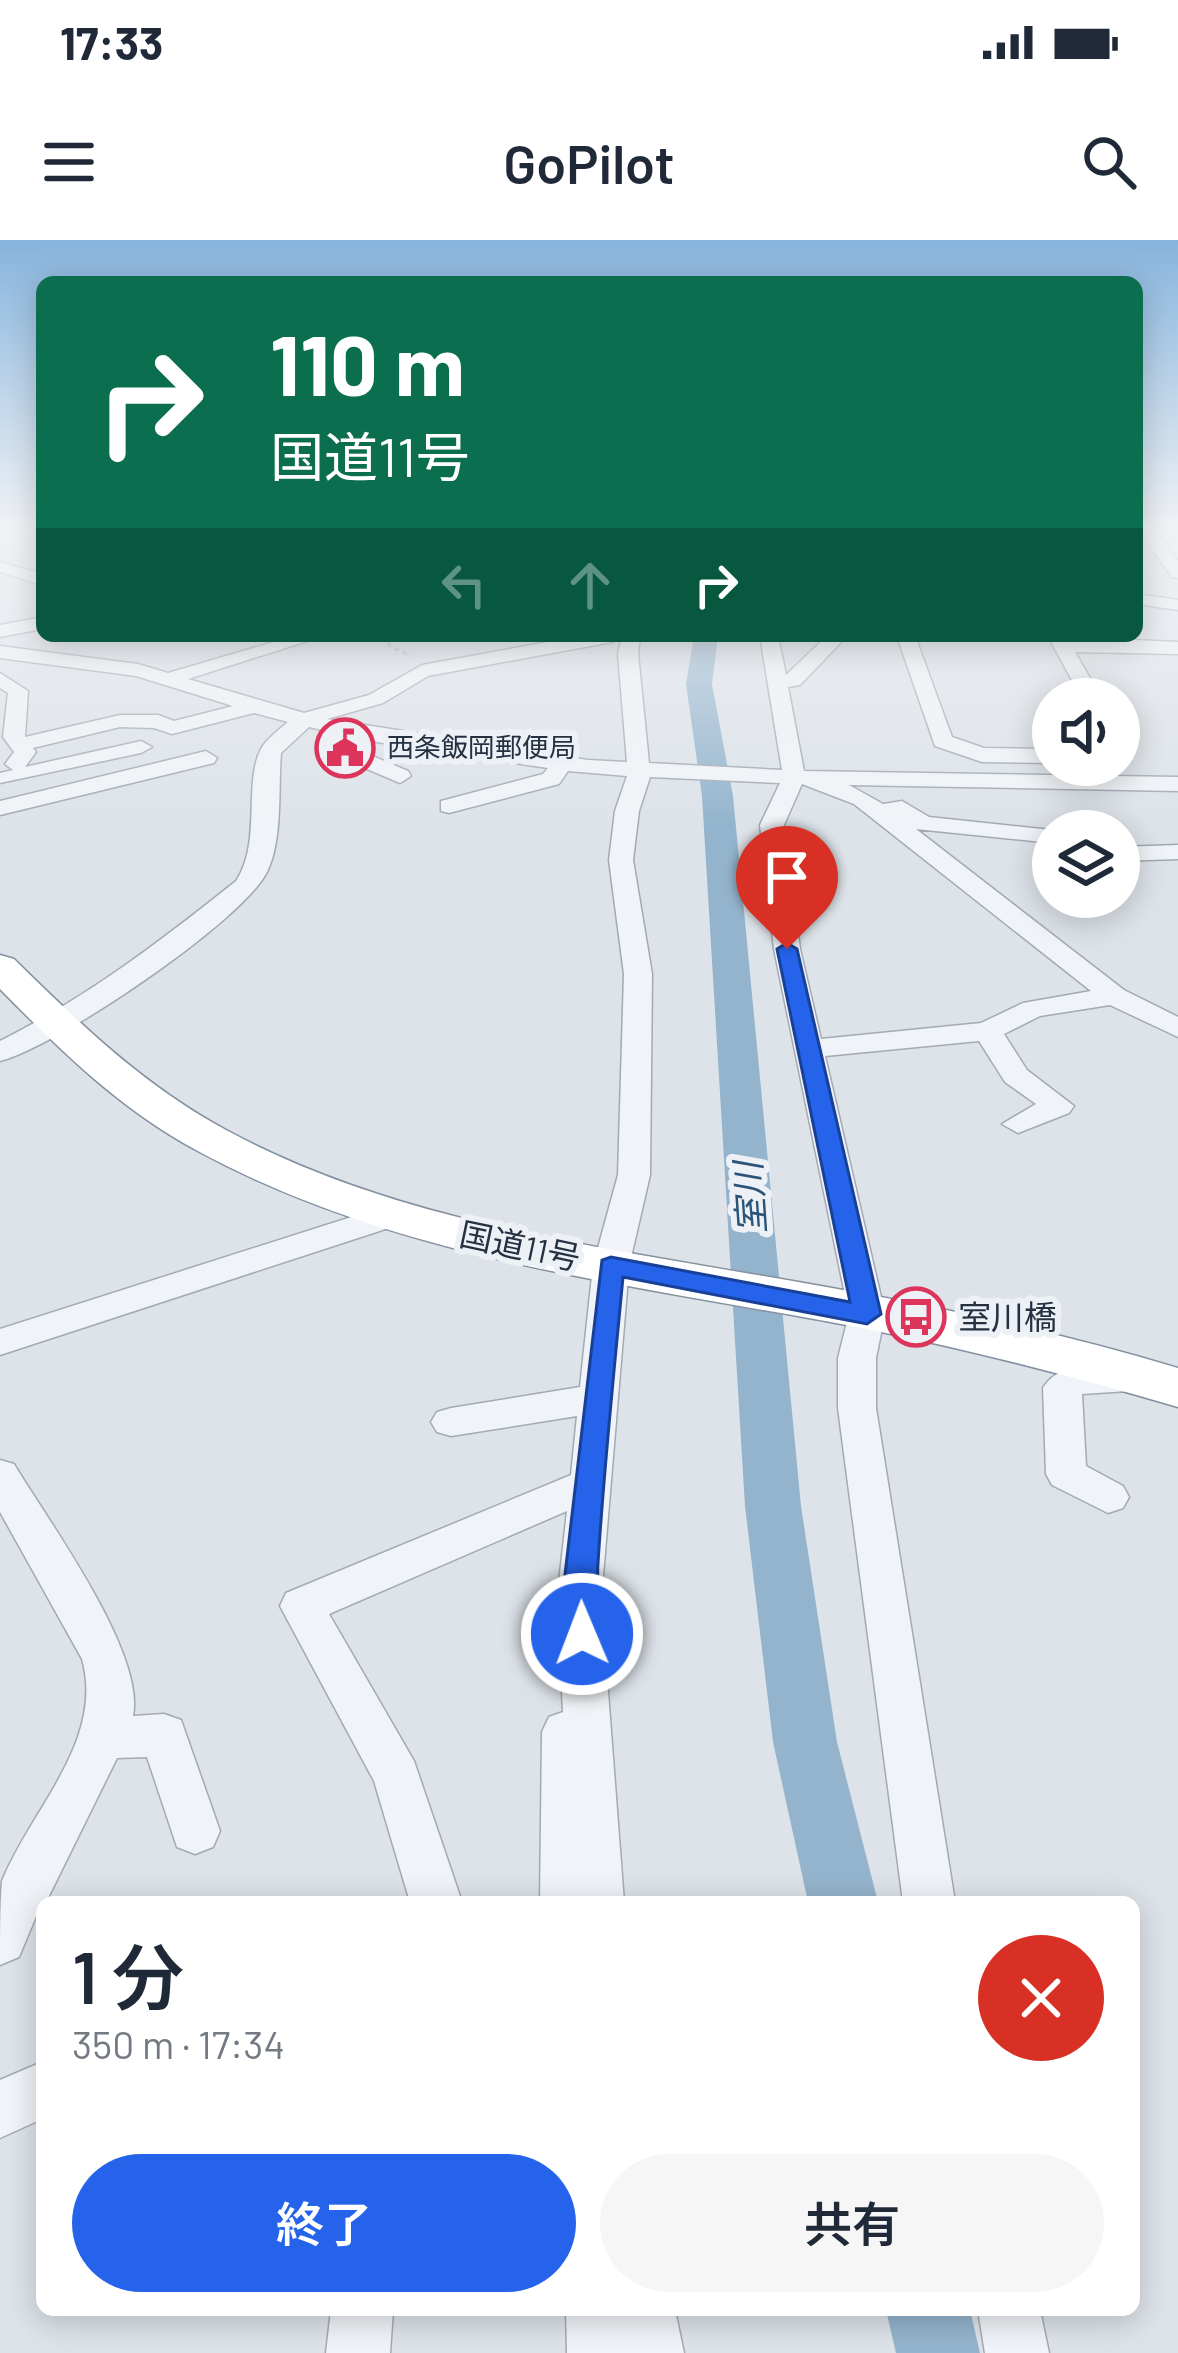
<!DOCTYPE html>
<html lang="ja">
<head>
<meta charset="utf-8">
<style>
  :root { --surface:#fff; --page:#f6f6f7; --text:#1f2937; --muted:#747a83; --accent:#2563eb }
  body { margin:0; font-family:Barlow,"Noto Sans JP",sans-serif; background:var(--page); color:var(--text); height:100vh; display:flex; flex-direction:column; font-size:45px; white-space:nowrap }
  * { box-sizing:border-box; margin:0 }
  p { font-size:39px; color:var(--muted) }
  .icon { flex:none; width:66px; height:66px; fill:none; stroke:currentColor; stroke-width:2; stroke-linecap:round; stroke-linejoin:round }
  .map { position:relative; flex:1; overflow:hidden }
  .details { position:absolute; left:36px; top:1656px; width:1104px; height:420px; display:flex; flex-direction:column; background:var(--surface); border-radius:18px; box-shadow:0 6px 30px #0003 }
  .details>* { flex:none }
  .banner { position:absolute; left:36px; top:36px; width:1107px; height:366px; border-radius:18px; box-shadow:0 6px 30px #0003; background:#0b6e4f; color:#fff; overflow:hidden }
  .buttons { position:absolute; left:1032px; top:438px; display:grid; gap:24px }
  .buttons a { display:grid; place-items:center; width:108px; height:108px; border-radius:50%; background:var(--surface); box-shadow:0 6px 30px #0003; font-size:60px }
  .pin { position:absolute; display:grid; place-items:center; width:102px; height:102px; color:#fff; margin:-123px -51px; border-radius:50% 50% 50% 0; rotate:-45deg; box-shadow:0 0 12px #0007 }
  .pin .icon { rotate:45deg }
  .me { position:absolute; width:132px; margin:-66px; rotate:359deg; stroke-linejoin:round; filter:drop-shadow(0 0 9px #0008) }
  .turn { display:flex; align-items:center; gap:42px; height:252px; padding:0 36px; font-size:54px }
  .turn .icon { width:156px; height:156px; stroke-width:2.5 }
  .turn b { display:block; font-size:84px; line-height:102px }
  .lanes { display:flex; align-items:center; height:114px; padding:0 36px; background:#0003; justify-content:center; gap:60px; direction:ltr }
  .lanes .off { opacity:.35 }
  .round { display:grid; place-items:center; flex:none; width:126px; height:126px; border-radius:63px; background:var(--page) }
  .headline { display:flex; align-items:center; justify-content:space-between; height:204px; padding:0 36px }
  h1 { font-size:72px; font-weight:600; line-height:90px }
  .cta { display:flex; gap:24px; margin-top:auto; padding:24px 36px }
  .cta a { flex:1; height:138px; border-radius:72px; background:var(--accent); color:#fff; font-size:48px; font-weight:600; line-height:138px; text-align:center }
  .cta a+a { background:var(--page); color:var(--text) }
  .status { display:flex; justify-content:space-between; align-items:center; height:84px; padding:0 60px; background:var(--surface); direction:ltr }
  .status svg { height:33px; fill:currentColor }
  header { display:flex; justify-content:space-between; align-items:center; height:156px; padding:0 36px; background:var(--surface); font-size:54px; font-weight:600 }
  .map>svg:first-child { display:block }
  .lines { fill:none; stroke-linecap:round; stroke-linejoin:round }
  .river { fill:#94b4cd; fill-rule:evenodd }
  .minor-casing { stroke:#a2aab3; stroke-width:3 }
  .highway-casing { stroke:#8391a1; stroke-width:3 }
  .path { stroke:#bbc1c8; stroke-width:3; stroke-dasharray:4.5 4.5; stroke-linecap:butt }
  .minor { fill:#f0f3f7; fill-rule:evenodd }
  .highway { fill:#fff; fill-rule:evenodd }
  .wall { fill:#9ba2aa }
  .shaded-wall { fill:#7e848b }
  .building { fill:#b4bcc6; stroke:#7e848b; stroke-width:3 }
  .route { fill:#2563eb; stroke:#184099; stroke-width:3 }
  .labels { text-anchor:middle; stroke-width:12; stroke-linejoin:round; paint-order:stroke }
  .far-poi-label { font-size:27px; fill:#253141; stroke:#edf1f6; text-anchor:start }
  .street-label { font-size:33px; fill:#253141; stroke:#edf1f6 }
  .poi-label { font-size:33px; fill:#253141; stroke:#edf1f6; text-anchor:start }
  .water-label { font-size:36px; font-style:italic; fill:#2b5479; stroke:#edf1f6 }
</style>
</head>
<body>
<div class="status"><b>17:33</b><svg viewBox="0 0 49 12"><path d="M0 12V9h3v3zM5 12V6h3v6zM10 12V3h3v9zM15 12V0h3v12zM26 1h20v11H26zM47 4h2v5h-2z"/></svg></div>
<header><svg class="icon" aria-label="menu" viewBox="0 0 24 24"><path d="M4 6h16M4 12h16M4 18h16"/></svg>GoPilot<svg class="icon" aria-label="search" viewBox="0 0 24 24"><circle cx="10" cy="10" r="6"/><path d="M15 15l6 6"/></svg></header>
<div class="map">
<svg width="1178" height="2113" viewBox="0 0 1178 2113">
  <rect width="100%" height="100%" fill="#dde3e9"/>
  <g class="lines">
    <g class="river">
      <path d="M694,396H718L712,444L733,556L801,1266L837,1502L878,1662H808L773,1502L745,1266L702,556L686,444Z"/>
      <path d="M886,2070H970L980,2113H896Z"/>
    </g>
    <g class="minor-casing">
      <g id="minor">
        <path d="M1137,289H1154L1178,321V338L1172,337Z"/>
        <path d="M0,322L42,334V345L0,332Z"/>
        <path d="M1137,354L1178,360V370L1137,364Z"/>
        <path d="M42,377V389L0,397V385Z"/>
        <path d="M294,396H323L188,439L304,473L369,455L422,425L581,396H621L612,402L428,436L383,463L327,479L588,520L627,522L618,414L622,396H640L638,414L649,523L782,530L760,396H778L786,435L827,396H847L800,445L788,447L804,531L1178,537V551L849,545L883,564L902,561L929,577L1061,591H1053V603L916,589L1124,750L1178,777V797L1110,765L1040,776L1004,794L1027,830L1074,866L1069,873L1018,893L1002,884L1036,864L1005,842L979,801L825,816L885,1074L876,1118V1168L955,1662H903L838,1168V1118L849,1074L774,709L760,585L780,543L650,537L639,571L633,620L652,734L650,935L629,1026L601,1360L624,1662H540L542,1492L549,1477L563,1472L557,1360L567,1271L329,1374L414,1521L462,1662H410L374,1541L280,1366L286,1353L571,1235L577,1176L451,1196L437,1192L431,1182L437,1172L451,1168L580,1147L593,1026L618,935L624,734L609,620L615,571L627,536L568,531L559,544L449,573L441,571V561L543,534L548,528L364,500L309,487L281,513C278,548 283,600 267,632C242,682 56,807 0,821V801C86,758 161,701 236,641C262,602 243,543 261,509C266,499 280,489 288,482L254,473L172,494L154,488L120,487L33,508L36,512L25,527L141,501L152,507L141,513L0,543V533L13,530L5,524L14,512L3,497L8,453L0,448V433L28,451L25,497L120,475H158L174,481L233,466L136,436L0,418V406L138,424L168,433ZM802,544L854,564L1091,751L1023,763L981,783L821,799L800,709L784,585Z"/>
        <path d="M897,396H915L952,497L984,508L1053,509V523L982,522L935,506Z"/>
        <path d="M1048,396L1178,402V414L1075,412L1102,459H1082Z"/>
        <path d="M206,511L217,518L214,523L0,575V561Z"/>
        <path d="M370,515L408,531L411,536L400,543L367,529L350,532L339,525Z"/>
        <path d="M1178,605V619L1119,621V607Z"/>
        <path d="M392,964L404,967L409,975L404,983L0,1115V1089Z"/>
        <path d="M1131,1126L1145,1130L1150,1140L1145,1150L1082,1154L1086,1226L1123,1246L1129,1257L1123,1268L1108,1273L1052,1245L1046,1234L1043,1148C1060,1119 1102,1127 1131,1126Z"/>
        <path d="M0,1220L14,1224C48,1281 146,1413 133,1476L164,1474L181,1480L220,1591L213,1607L195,1614L177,1607L147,1517L117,1518L46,1662H42L19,1717L0,1725C0,1700 0,1664 2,1641C31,1569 105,1501 82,1419L0,1272Z"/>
        <path d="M42,1822V1879L0,1898V1840Z"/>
        <path d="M331,2070H393L390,2113H326Z"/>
        <path d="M566,2070H675L684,2113H567Z"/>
        <path d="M978,2070H1040L1049,2113H985Z"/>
      </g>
    </g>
    <g class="highway-casing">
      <path id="highway" d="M0,715L14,719C79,783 144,846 226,890C387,977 572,1003 751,1034C895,1058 1038,1086 1178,1128V1167C1061,1133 945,1103 825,1081C612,1042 388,1015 196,910C120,869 60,810 0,749Z"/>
    </g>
    <path class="path" d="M382,396L391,407L412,416"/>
    <use href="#minor" class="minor"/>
    <use href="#highway" class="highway"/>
  </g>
  <path class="wall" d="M360,497L361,504L349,515L326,510L325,503Z"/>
  <path class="shaded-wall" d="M360,497L361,504L349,515L348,508Z"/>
  <path class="building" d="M340,493L360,497L348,508L325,503Z"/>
  <linearGradient id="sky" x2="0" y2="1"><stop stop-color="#86b4dd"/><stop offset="0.49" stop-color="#f0f2f5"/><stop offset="1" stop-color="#f0f2f5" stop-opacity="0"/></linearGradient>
  <rect width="1178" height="585" fill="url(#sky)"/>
  <path class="route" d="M787,703L797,709L881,1074L867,1084L623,1037C614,1132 604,1227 598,1323C596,1347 604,1384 594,1404L582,1409L570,1404L562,1360L602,1020L611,1017L850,1062L777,709Z"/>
  <defs>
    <g id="civic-ring" transform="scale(3)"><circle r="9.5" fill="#edf1f6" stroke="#dc345a" stroke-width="1.5"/><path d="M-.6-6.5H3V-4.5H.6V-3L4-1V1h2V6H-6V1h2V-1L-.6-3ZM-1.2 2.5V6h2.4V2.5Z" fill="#dc345a"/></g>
    <g id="bus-ring" transform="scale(3)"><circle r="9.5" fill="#edf1f6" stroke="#dc345a" stroke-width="1.5"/><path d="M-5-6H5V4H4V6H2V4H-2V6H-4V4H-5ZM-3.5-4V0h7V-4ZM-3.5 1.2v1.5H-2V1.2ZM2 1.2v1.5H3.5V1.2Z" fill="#dc345a"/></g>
  </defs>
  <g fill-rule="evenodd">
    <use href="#civic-ring" x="345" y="508"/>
    <use href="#bus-ring" x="916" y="1077"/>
  </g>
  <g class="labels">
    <g class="far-poi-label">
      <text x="387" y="517">西条飯岡郵便局</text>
    </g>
    <g class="street-label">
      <text transform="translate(520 1006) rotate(12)" y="12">国道11号</text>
    </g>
    <g class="poi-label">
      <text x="958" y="1089">室川橋</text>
    </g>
    <g class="water-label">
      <text transform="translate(750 958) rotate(-94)" y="13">室川</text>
    </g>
  </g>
</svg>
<div class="buttons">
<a><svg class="icon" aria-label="sound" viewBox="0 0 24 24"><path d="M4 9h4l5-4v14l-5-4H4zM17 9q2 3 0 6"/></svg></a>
<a><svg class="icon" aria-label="layers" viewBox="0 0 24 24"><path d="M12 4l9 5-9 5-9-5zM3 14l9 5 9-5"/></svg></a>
</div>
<div class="pin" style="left:787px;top:709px;background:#d93025"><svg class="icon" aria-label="arrive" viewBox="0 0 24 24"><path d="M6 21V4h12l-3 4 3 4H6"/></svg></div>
<svg class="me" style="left:582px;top:1394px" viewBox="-20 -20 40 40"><circle r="17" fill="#2563eb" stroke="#fff" stroke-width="3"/><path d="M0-11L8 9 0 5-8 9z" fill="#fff"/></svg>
<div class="banner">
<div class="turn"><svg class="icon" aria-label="right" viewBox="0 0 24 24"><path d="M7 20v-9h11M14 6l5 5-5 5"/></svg><div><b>110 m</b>国道11号</div></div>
<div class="lanes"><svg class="icon off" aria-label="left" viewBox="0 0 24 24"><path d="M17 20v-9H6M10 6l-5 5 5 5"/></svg><svg class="icon off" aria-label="ahead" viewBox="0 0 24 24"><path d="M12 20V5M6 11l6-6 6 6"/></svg><svg class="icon" aria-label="right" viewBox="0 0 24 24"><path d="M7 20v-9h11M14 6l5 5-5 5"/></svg></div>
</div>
<section class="details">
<div class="headline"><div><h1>1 分</h1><p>350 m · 17:34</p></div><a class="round" style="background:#d93025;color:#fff"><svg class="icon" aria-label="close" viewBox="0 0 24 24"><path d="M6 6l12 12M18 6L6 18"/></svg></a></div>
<div class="cta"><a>終了</a><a>共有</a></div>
</section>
</div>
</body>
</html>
